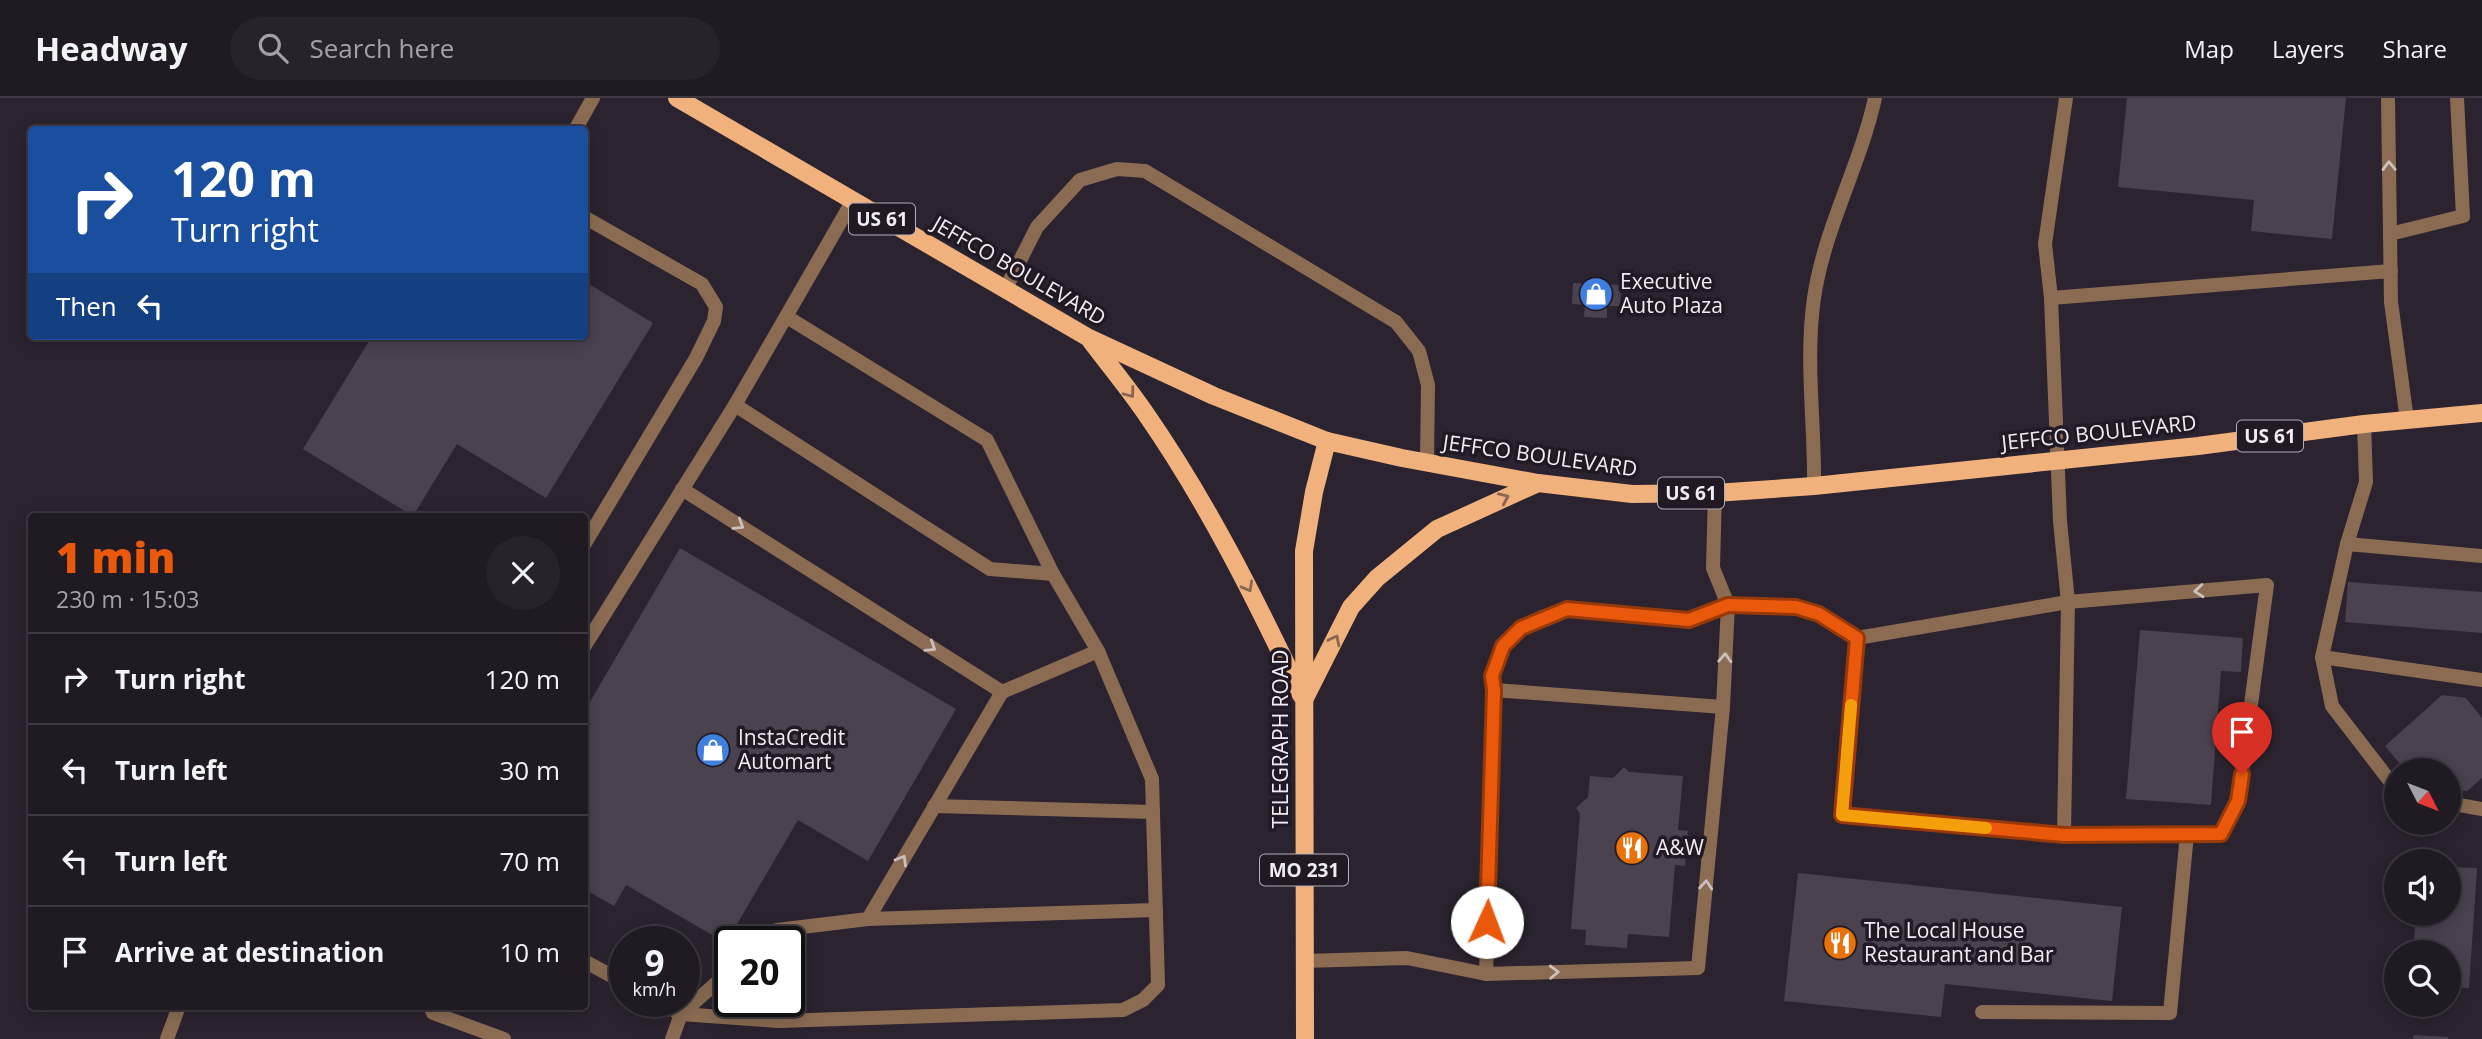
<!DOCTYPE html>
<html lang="en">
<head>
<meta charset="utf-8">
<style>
  :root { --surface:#201a23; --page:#28232b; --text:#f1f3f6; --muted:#a2a1a6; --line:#3d3841; --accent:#ea580c }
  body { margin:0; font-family:"Open Sans",sans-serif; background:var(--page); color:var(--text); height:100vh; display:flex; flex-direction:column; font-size:26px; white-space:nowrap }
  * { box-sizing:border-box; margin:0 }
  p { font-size:23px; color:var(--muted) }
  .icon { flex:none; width:38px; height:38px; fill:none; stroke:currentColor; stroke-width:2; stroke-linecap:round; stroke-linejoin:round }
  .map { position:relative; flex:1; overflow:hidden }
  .details { position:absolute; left:28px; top:415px; width:560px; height:497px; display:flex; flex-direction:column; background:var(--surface); border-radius:7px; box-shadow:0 4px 18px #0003,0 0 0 2px var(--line) }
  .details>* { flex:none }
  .hud { position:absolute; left:28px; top:28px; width:560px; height:214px; border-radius:7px; box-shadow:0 4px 18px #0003,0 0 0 2px var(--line); background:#1a4fa0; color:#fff; overflow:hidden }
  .needle { width:46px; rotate:132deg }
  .controls { position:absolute; left:2384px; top:660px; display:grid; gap:14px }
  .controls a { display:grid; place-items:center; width:77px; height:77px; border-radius:50%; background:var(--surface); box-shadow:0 4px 18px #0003,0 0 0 2px var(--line); font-size:35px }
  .speed { position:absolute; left:609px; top:828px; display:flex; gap:14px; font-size:35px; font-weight:700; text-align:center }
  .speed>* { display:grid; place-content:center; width:91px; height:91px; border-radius:50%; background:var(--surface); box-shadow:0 4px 18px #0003,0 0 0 2px var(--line); line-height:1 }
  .speed small { font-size:18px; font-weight:400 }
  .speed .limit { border:4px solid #111; border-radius:10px; background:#fff; color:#111 }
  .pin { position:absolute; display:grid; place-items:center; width:60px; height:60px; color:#fff; margin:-72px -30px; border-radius:50% 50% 50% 0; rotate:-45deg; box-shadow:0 0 7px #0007 }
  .pin .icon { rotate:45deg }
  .me { position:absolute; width:77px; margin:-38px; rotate:2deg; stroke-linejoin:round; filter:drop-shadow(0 0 5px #0008) }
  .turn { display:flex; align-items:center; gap:24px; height:147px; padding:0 28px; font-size:32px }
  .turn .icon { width:91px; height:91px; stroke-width:2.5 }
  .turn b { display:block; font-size:49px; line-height:60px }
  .then { display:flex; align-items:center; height:66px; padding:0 28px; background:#0003; gap:14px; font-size:26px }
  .round { display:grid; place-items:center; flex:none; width:74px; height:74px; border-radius:37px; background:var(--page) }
  .overview { display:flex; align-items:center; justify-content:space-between; height:119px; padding:0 28px }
  h1 { font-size:42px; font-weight:800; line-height:52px; color:var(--accent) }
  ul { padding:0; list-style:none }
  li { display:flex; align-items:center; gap:21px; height:91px; padding:0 28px; border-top:2px solid var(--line) }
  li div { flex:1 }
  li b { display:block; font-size:26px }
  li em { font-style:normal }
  header { display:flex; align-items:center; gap:42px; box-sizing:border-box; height:98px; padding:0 35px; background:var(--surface); border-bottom:2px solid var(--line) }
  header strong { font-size:33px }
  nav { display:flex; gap:38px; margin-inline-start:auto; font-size:24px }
  .search { width:490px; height:63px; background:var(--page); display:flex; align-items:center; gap:18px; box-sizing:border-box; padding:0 24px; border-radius:38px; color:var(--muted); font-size:26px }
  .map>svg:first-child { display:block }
  .building { fill:#4a424f }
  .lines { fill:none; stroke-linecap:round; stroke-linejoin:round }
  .lane { stroke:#8b6c53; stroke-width:14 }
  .primary { stroke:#f0b17d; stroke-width:18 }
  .oneway { stroke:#cdbfbc }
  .oneway2 { stroke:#886651 }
  .route-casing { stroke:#983908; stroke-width:18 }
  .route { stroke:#ea580c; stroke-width:12 }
  .slow { stroke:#f59e0b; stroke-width:12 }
  .labels { text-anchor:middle; stroke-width:7; stroke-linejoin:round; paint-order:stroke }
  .shield { fill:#211a25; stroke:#b3adb6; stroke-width:2 }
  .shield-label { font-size:19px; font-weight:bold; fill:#f1ecf4 }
  .street-label { font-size:21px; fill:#f1ecf4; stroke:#211a25 }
  .poi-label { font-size:21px; fill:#f1ecf4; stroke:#211a25; text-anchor:start }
</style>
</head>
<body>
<header>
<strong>Headway</strong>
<div class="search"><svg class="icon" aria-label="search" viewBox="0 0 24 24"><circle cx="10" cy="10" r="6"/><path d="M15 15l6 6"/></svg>Search here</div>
<nav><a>Map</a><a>Layers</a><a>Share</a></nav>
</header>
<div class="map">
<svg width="2482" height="941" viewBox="0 0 2482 941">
  <rect width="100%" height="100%" fill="#2b232f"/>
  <g class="building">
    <path d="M2127,0H2346L2332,141L2251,133L2254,102L2118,89Z"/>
    <path d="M584,183L653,225L546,400L457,346L413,418L303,351L372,238H584Z"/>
    <path d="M1573,185L1621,187L1620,208H1607V220L1584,219L1585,207L1572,206Z"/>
    <path d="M680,450L956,611L868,763L798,722L726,845L626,787L614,808L584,791V614Z"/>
    <path d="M2348,484L2482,494V535L2345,524Z"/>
    <path d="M2140,532L2243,540L2241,574L2221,573L2211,707L2126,701Z"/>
    <path d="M2442,597L2466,600L2482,620V680L2467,693L2448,691V672H2405L2385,648Z"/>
    <path d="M1624,669L1629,674L1683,678L1678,732L1688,733L1685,768L1675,767L1669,839L1628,836L1627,850L1585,847L1586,832L1571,831L1580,716L1576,710L1588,699L1590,678L1613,680Z"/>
    <path d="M2448,769L2477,770L2469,890L2448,889V854H2413L2416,816H2448Z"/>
    <path d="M1798,775L2122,809L2112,903L1945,886L1941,919L1784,903Z"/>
    <path d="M2414,937L2448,939V941H2413Z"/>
  </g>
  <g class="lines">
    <g class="lane">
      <path d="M2388,0L2391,204L2407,322"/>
      <path d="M575,32L593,0"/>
      <path d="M584,119L702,186L716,209L714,223L696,260L584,447"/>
      <path d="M2390,136L2463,118L2457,0"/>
      <path d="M1005,192L1037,129L1080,82L1117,71L1145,73L1396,224L1419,253L1428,287L1427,364"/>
      <path d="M2051,200L2391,173"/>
      <path d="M735,307L990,471L1053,476"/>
      <path d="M2364,326L2366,384L2347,446L2322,559L2482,582"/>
      <path d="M1814,388C1815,326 1805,263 1814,200C1824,131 1860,68 1875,0"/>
      <path d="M682,391L1002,594L1098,553"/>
      <path d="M2347,446L2482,458"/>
      <path d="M584,549L735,307L852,104"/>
      <path d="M2322,559L2332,608L2396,691"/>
      <path d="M1494,592L1723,609"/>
      <path d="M2448,705L2482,711"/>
      <path d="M934,708L1153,714"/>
      <path d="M2064,737L1842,717L1857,540L2068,504L2267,487L2238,703L2221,736L2064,737L2068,504L2060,423L2051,200L2045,146L2066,0"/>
      <path d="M868,821L1002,594"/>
      <path d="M764,844L777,832L868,821L1156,812"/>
      <path d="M584,863L625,885"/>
      <path d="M1304,863L1407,860L1486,876L1698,870L1723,609L1728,507L1713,470L1715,395"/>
      <path d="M1486,876L1494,592L1492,578L1503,548L1521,530L1542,519L1567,511L1689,522L1728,507L1795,509L1819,516L1857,540"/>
      <path d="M657,903L681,916L672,941"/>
      <path d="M430,908L433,915L504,941"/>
      <path d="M1982,914L2170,915L2187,736"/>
      <path d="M681,916L778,923L1123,912L1143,902L1158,887L1152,681L1098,553L1053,476L987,342L787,219"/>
      <path d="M681,916L730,873"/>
      <path d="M167,941L179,908"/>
    </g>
    <g class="primary">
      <path d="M677,0L1089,240L1214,298L1327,343L1402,360L1538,385L1632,396L1715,395L1814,388L2198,348L2364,326L2482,315"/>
      <path d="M1091,243C1109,267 1129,291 1146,316C1207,404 1255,500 1301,597"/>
      <path d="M1305,600L1351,509L1377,480L1437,431L1538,385"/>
      <path d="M1305,941L1304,453L1314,394L1327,343"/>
    </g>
  </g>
  <defs><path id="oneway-chevron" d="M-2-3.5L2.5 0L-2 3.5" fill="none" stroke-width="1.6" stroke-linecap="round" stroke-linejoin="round" transform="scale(1.75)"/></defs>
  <g class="oneway">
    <use href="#oneway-chevron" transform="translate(2389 68) rotate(-91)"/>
    <use href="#oneway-chevron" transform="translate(739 427) rotate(32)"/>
    <use href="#oneway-chevron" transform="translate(2199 493) rotate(175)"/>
    <use href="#oneway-chevron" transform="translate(931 549) rotate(32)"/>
    <use href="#oneway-chevron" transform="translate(1725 560) rotate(-87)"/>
    <use href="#oneway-chevron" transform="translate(902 762) rotate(-60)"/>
    <use href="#oneway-chevron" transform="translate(1706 787) rotate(-85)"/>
    <use href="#oneway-chevron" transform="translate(1554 874) rotate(-2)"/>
  </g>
  <g class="oneway2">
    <use href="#oneway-chevron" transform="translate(1130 295) rotate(53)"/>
    <use href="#oneway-chevron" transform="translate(1504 400) rotate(-24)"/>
    <use href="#oneway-chevron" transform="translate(1248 489) rotate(61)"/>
    <use href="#oneway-chevron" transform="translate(1335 542) rotate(-63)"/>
  </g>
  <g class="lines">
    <g class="route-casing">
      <path id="route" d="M1487,824L1494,592L1492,578L1503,548L1521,530L1567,511L1689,522L1728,507L1796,509L1819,516L1857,540L1842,717L2064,737L2221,736L2238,703L2242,676"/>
    </g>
    <use href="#route" class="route"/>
    <path class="slow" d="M1851,607L1842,717L1986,730"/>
  </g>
  <defs>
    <g id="shop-disc" transform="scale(1.75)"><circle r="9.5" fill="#3f7fe0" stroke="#211a25"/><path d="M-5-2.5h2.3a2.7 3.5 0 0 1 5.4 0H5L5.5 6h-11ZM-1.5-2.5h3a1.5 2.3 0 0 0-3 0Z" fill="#fff"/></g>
    <g id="restaurant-disc" transform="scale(1.75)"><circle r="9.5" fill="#e8710a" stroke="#211a25"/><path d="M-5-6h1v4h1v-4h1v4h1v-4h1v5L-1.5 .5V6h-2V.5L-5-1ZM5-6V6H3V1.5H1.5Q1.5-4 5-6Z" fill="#fff"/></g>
  </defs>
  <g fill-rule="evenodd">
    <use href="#shop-disc" x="1596" y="196"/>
    <use href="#shop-disc" x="713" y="652"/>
    <use href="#restaurant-disc" x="1632" y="750"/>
    <use href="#restaurant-disc" x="1840" y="845"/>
  </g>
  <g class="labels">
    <g class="shield">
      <rect x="849" y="105.5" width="66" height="31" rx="5"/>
      <rect x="2237" y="322.5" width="66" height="31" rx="5"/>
      <rect x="1658" y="379.5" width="66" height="31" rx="5"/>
      <rect x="1260" y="756.5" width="88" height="31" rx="5"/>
    </g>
    <g class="shield-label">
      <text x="882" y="128">US 61</text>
      <text x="2270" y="345">US 61</text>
      <text x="1691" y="402">US 61</text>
      <text x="1304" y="779">MO 231</text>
    </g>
    <g class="street-label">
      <text transform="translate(1019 173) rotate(30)" y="7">JEFFCO BOULEVARD</text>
      <text transform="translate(2099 335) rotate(-6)" y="7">JEFFCO BOULEVARD</text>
      <text transform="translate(1540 358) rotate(8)" y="7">JEFFCO BOULEVARD</text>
      <text transform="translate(1281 641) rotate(-90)" y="7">TELEGRAPH ROAD</text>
    </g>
    <g class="poi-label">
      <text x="1620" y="191">Executive<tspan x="1620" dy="24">Auto Plaza</tspan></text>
      <text x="738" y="647">InstaCredit<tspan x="738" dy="24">Automart</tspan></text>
      <text x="1656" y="757">A&amp;W</text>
      <text x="1864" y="840">The Local House<tspan x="1864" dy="24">Restaurant and Bar</tspan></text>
    </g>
  </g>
</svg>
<div class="controls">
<a><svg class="needle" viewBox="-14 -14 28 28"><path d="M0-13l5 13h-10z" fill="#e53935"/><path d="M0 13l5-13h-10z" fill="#a2a1a6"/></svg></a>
<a><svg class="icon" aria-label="sound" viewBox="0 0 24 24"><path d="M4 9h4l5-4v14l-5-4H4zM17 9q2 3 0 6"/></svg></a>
<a><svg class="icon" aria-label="search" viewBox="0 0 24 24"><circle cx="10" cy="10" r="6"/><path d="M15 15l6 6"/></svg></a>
</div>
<div class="speed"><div>9<small>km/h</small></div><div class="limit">20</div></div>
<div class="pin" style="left:2242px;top:676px;background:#d93025"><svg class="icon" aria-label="arrive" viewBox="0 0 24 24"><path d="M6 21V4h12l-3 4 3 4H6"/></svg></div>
<svg class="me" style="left:1487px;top:824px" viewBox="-20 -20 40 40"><circle r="19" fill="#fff"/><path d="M0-13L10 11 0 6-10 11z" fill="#ea580c"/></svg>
<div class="hud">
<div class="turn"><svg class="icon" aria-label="right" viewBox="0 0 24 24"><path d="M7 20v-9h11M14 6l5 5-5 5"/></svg><div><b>120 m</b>Turn right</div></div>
<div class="then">Then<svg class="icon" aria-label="left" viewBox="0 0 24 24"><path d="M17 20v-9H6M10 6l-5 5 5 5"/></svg></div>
</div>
<section class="details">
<div class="overview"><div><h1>1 min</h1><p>230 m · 15:03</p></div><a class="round"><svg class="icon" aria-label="close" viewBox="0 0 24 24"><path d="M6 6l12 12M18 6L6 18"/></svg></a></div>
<ul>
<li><svg class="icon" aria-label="right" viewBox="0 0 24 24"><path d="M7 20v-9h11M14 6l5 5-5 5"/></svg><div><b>Turn right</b></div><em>120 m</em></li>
<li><svg class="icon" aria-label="left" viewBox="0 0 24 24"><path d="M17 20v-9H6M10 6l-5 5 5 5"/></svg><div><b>Turn left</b></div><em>30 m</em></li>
<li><svg class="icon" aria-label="left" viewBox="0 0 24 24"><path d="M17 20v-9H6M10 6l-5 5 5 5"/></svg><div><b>Turn left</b></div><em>70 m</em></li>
<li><svg class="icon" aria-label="arrive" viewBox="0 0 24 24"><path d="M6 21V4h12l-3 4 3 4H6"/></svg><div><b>Arrive at destination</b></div><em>10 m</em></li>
</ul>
</section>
</div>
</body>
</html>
